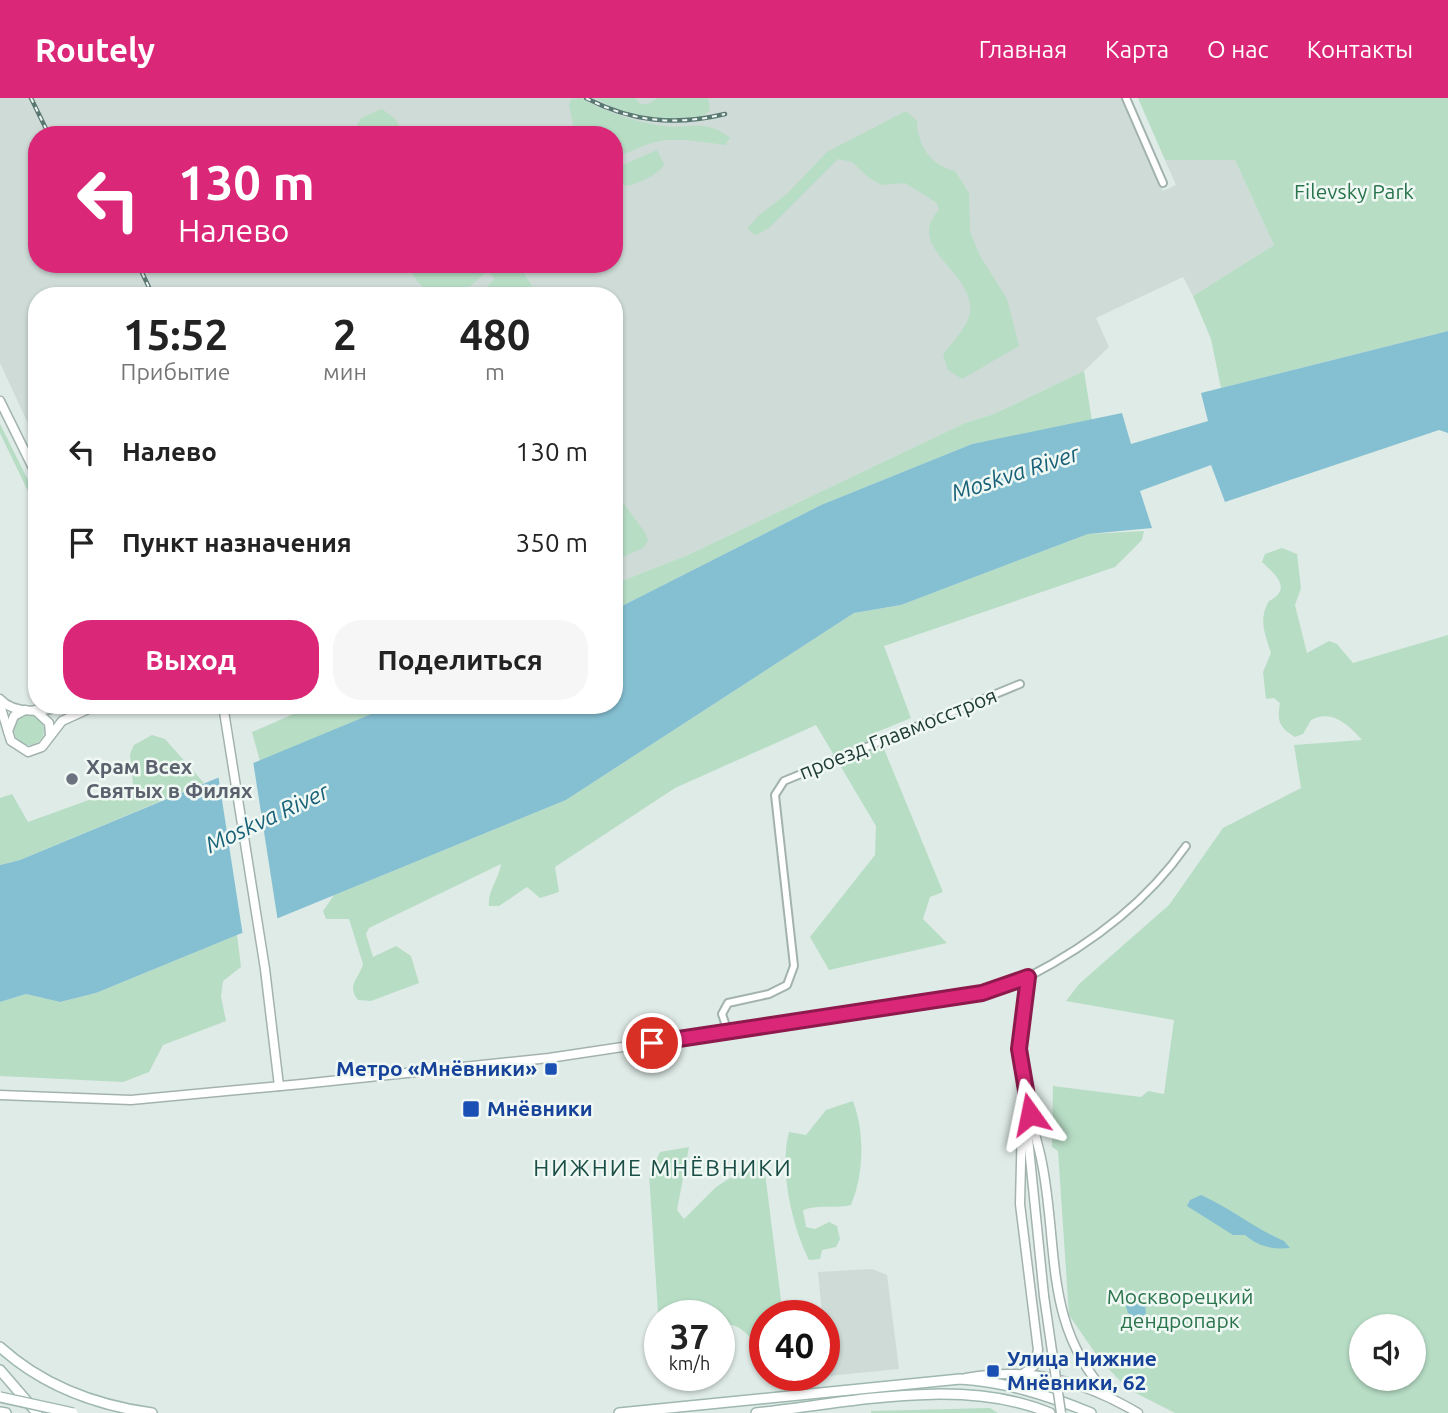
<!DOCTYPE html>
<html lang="ru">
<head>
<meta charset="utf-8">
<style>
  :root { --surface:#fff; --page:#f6f6f6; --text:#222; --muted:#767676; --accent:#db2777 }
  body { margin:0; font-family:Ubuntu,sans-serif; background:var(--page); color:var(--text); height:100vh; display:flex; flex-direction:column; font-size:26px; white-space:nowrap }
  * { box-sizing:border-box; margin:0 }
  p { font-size:23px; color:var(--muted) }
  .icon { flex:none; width:38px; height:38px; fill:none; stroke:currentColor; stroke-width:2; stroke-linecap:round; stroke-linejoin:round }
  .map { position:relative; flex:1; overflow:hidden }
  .drawer { position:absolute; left:28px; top:189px; width:595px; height:427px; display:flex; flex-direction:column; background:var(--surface); border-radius:28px; box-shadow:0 2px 5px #0004 }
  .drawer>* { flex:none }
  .top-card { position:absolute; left:28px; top:28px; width:595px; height:147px; border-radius:28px; box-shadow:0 2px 5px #0004; background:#db2777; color:#fff; overflow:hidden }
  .tools { position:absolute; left:1349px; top:1216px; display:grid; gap:14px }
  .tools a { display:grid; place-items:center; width:77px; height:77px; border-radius:50%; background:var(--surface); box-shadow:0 2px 5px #0004; font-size:35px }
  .speed { position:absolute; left:644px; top:1202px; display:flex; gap:14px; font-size:35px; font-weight:700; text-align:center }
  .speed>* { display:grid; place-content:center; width:91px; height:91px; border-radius:50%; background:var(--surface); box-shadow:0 2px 5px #0004; line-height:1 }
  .speed small { font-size:18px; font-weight:400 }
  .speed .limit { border:10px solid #d22; background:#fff; color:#111 }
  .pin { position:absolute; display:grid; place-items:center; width:60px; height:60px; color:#fff; margin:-30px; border:4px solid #fff; border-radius:50%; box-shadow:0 2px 7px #0007 }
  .me { position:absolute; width:77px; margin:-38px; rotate:348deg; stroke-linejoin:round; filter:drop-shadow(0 0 5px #0008) }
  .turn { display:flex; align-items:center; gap:24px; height:147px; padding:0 35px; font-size:32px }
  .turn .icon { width:91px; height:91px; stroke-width:2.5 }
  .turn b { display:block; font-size:49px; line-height:60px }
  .eta { display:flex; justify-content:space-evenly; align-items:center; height:119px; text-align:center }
  .eta b { font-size:42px; font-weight:700; line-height:49px }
  .cta { display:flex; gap:14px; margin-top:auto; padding:14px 35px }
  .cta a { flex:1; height:80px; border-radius:28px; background:var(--accent); color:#fff; font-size:28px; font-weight:700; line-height:80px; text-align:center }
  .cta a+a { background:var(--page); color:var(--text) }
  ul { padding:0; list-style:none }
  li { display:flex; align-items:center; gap:21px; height:91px; padding:0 35px }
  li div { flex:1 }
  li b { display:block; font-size:26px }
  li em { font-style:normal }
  header { display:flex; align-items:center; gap:42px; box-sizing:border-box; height:98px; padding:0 35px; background:var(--accent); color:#fff }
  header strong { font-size:33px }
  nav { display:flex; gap:38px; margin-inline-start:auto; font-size:24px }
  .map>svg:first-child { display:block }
  .built { fill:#cedbd6; fill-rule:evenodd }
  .green { fill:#b7ddc5; fill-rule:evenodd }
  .water { fill:#85c0d2 }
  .pier { fill:#dfebe7 }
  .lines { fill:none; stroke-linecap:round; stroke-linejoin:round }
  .minor-casing { stroke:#a2b3af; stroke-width:10 }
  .tertiary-casing { stroke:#a2b3af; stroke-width:11 }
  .secondary-casing { stroke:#9eb7b0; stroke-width:12 }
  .minor { stroke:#fff; stroke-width:6 }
  .tertiary { stroke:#fff; stroke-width:8 }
  .secondary { stroke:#fff; stroke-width:9 }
  .rail-casing { stroke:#5a7872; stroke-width:4.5 }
  .rail { stroke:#f0f8f4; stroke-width:2; stroke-dasharray:5; stroke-linecap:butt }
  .tertiary-bridge-casing { stroke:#a2b3af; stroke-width:11; stroke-linecap:butt }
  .secondary-bridge-casing { stroke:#9eb7b0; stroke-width:12; stroke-linecap:butt }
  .tertiary-bridge { stroke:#fff; stroke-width:8 }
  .secondary-bridge { stroke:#fff; stroke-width:9 }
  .route-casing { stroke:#8e194d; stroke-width:18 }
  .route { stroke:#db2777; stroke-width:12 }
  .worship-dot { fill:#6b7280; stroke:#f0f8f4; stroke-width:2.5 }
  .transit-dot { fill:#1a4fb4; stroke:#f0f8f4; stroke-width:2.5 }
  .labels { text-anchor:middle; stroke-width:5; stroke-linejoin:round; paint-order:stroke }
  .park-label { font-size:21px; fill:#29744c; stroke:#f0f8f4 }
  .street-label { font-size:21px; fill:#203c37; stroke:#f0f8f4 }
  .worship-label { font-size:21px; font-weight:bold; fill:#5b616d; stroke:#f0f8f4; text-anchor:start }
  .transit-label { font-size:21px; font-weight:bold; fill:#164399; stroke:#f0f8f4; text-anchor:start }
  .water-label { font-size:23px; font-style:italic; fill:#186179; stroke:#f0f8f4 }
  .neighbourhood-label { font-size:23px; letter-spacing:2px; fill:#1b4e46; stroke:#f0f8f4 }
</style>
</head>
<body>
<header>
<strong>Routely</strong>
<nav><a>Главная</a><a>Карта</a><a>О нас</a><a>Контакты</a></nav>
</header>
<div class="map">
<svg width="1448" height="1315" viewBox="0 0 1448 1315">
  <rect width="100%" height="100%" fill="#dfebe7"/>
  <g class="built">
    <path d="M0,0H1123L1163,93L1176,87L1165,62H1235L1274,147L1193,198L1183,179L1096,220L1109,249L1084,273L994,316L965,325L688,457L614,486V198H37V345L0,265ZM37,37H614V166H37Z"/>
    <path d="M872,1171L887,1177L899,1271L828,1278L818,1174Z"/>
  </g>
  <g class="green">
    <path d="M580,0C604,13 629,22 657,27C687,33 704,19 730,40L725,47C701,44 675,38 651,45C638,49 629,56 614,58V37H575L569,7L571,1Z"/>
    <path d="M595,0H635L640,6H648L658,0H708L710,12C682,40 625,17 595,0Z"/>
    <path d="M1138,0H1448V233L1221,290L1211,241L1193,198L1274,147L1235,62H1165Z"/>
    <path d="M382,11L396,22L404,37H352L361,20Z"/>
    <path d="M906,13L917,23C917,47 931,68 955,73L969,95L970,134L980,158L1007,201L1019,248L962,281L948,272L943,257C951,246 968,228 970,215C976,174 903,150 939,112L937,105L905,85L882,87L869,80L852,64L838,61L769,130L756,137L747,131L759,117L788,95L827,54Z"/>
    <path d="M657,52L664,67C656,78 639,85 626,88L616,81V70Z"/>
    <path d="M407,166H518L533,190L529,198H476L495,181L488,173L462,195L464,198C433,198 422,196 407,166Z"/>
    <path d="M1084,273L1092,323L972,346L821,407L614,512V486L688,457L965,325L994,316Z"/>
    <path d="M0,326L37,400V412L0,335Z"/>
    <path d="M614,392L646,436L648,443L643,450L614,463Z"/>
    <path d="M1144,433L1142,442L1115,469L884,548L911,620L877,634L943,794L930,799L923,821L947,845L829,872L810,839L875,757L876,728L816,627L675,690L555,769L559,794L540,800L527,789L499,808H489C487,794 499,781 501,766L369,830L366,836L373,859L396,848L411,858L419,885L371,903L358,902C346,887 359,881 363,866L349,821H326L323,813L334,797L566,702L854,515L901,507L1088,436Z"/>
    <path d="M1282,450L1297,456L1301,490L1295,507L1307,555L1329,543L1337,546L1353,565L1448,537V1315H1175L1128,1291L1100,1262L1069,1217L1058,1053L1052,1049L1053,988L1141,999L1148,993L1164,996L1174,922L1066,903L1079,886L1169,807L1223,730L1301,690L1294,647L1362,642C1348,627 1333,611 1311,622L1303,636L1295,639C1279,629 1277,624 1280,605L1274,600L1266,601L1263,574L1271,555C1265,536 1258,521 1269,503C1293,491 1275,476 1262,464L1265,456ZM1362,1228H1414V1281H1362Z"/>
    <path d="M314,607H393L260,663L252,634Z"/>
    <circle cx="29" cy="632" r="15"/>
    <path d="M152,637L165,641L204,685L20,762L0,767V700L12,696L28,724L133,686L130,656L134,647Z"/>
    <path d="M237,837L241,869L223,883L221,899L226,923L163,947L149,974L123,984L0,978V904L26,896L60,904L96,895Z"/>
    <path d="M853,1003C865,1035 864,1076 851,1107C834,1111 820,1106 803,1112L806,1129L815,1131L829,1124L837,1128L840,1141L836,1149L822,1152L820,1161L809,1162C792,1128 779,1071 789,1034L806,1037L826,1012Z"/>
    <path d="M689,1049L677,1112L684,1121L716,1089L763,1059L783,1218H765V1265C756,1246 744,1223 719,1226V1218H660V1245L649,1076L660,1054Z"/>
    <path d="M990,1310L998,1315H871V1313Z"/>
  </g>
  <g class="water">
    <path d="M1448,233V335L1439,332L1225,404L1211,367L1140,393L1152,430L1088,436L901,507L854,515L566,702L96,895L60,904L26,896L0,904V767L20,762L393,607H614V512L821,407L972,346L1122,315L1131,346L1208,323L1201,295Z"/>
    <path d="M1201,1097C1230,1110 1254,1130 1284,1143L1290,1150C1272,1152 1258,1148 1245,1137H1233L1187,1108L1190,1102Z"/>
    <path d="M1129,1201L1145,1207L1146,1216L1136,1220L1128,1215L1125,1205Z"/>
  </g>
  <path class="pier" d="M253,663L278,824L243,838L218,676Z"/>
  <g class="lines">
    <g class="minor-casing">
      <g id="minor">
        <path d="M1126,0L1163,85"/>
        <path d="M1028,879C1090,847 1146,805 1186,748"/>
        <path d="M728,934L722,916L728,905L769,896L787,887L794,868L775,697L784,683L1020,586"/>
      </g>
    </g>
    <g class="tertiary-casing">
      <g id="tertiary">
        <path d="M0,303L37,378"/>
        <path d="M0,601C13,616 45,615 62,607"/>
        <path d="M0,607L11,643L28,654L42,649L62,623L97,607"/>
        <path d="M223,607L265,871L279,988"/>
        <path d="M35,612L49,625L50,637"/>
        <path d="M8,633L14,618L25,612"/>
        <path d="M0,997L131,1002L302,986L549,960L982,895L1028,879L1019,951L1044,1198"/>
        <path d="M1030,1018C1034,1033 1039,1049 1042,1065C1059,1151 1043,1227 1108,1297"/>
        <path d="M1022,1022L1020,1106L1038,1252L1034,1268L1024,1275"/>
        <path d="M966,1280C1029,1268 1084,1283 1138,1315"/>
      </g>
    </g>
    <g class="secondary-casing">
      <g id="secondary">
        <path d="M0,1249C43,1288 94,1307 152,1315"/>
        <path d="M0,1272L37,1315"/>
        <path d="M0,1314L6,1315"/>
        <path d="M619,1315L960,1281C1007,1284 1047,1297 1091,1315"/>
        <path d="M756,1315C848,1305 962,1278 1050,1315"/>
      </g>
    </g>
    <use href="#minor" class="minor"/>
    <use href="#tertiary" class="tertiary"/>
    <use href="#secondary" class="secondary"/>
    <g class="rail-casing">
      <g id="rail">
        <path d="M31,0L49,37"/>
        <path d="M586,0C632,24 675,28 725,16"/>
        <path d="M138,166L153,198"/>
      </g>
    </g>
    <use href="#rail" class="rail"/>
    <g class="tertiary-bridge-casing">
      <path id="tertiary-bridge" d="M1044,1198L1061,1315"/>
    </g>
    <g class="secondary-bridge-casing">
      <path id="secondary-bridge" d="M0,1299L73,1315"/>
    </g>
    <use href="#tertiary-bridge" class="tertiary-bridge"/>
    <use href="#secondary-bridge" class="secondary-bridge"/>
  </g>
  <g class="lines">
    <g class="route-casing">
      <path id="route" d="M652,945L982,895L1028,879L1019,951L1030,1016"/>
    </g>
    <use href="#route" class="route"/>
  </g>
  <circle class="worship-dot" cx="72" cy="681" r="7"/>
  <g class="transit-dot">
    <rect x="544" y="964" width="14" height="14" rx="3.5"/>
    <rect x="462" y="1002" width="18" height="18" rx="3.5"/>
    <rect x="986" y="1266" width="14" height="14" rx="3.5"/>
  </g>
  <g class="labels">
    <g class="park-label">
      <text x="1354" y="101">Filevsky Park</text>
      <text x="1180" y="1206">Москворецкий<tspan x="1180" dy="24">дендропарк</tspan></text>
    </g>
    <g class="street-label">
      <text transform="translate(898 636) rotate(-22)" y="7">проезд Главмосстроя</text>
    </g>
    <g class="worship-label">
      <text x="86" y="676">Храм Всех<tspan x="86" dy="24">Святых в Филях</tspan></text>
    </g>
    <g class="transit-label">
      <text x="537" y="978" text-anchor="end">Метро «Мнёвники»</text>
      <text x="487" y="1018">Мнёвники</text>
      <text x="1007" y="1268">Улица Нижние<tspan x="1007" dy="24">Мнёвники, 62</tspan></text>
    </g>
    <g class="water-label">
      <text transform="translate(1015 375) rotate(-18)" y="8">Moskva River</text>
      <text transform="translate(267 720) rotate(-25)" y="8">Moskva River</text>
    </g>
    <g class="neighbourhood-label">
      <text x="663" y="1078">НИЖНИЕ МНЁВНИКИ</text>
    </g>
  </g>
</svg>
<div class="tools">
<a><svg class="icon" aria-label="sound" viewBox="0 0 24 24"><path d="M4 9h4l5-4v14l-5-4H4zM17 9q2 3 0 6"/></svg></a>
</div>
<div class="speed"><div>37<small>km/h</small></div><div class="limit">40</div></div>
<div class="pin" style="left:652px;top:945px;background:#d93025"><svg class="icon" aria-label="arrive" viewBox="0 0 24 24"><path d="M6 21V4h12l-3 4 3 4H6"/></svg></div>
<svg class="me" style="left:1030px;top:1016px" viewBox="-20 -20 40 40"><path d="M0-17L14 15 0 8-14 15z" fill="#db2777" stroke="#fff" stroke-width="4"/></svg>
<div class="top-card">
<div class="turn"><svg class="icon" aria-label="left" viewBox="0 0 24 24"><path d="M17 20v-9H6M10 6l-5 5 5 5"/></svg><div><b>130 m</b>Налево</div></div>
</div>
<section class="drawer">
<div class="eta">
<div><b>15:52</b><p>Прибытие</p></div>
<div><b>2</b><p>мин</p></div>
<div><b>480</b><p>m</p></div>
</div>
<ul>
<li><svg class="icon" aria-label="left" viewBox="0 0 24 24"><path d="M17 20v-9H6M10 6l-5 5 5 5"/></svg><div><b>Налево</b></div><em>130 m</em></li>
<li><svg class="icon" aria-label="arrive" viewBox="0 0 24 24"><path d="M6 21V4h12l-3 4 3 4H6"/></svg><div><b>Пункт назначения</b></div><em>350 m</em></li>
</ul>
<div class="cta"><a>Выход</a><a>Поделиться</a></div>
</section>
</div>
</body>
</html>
